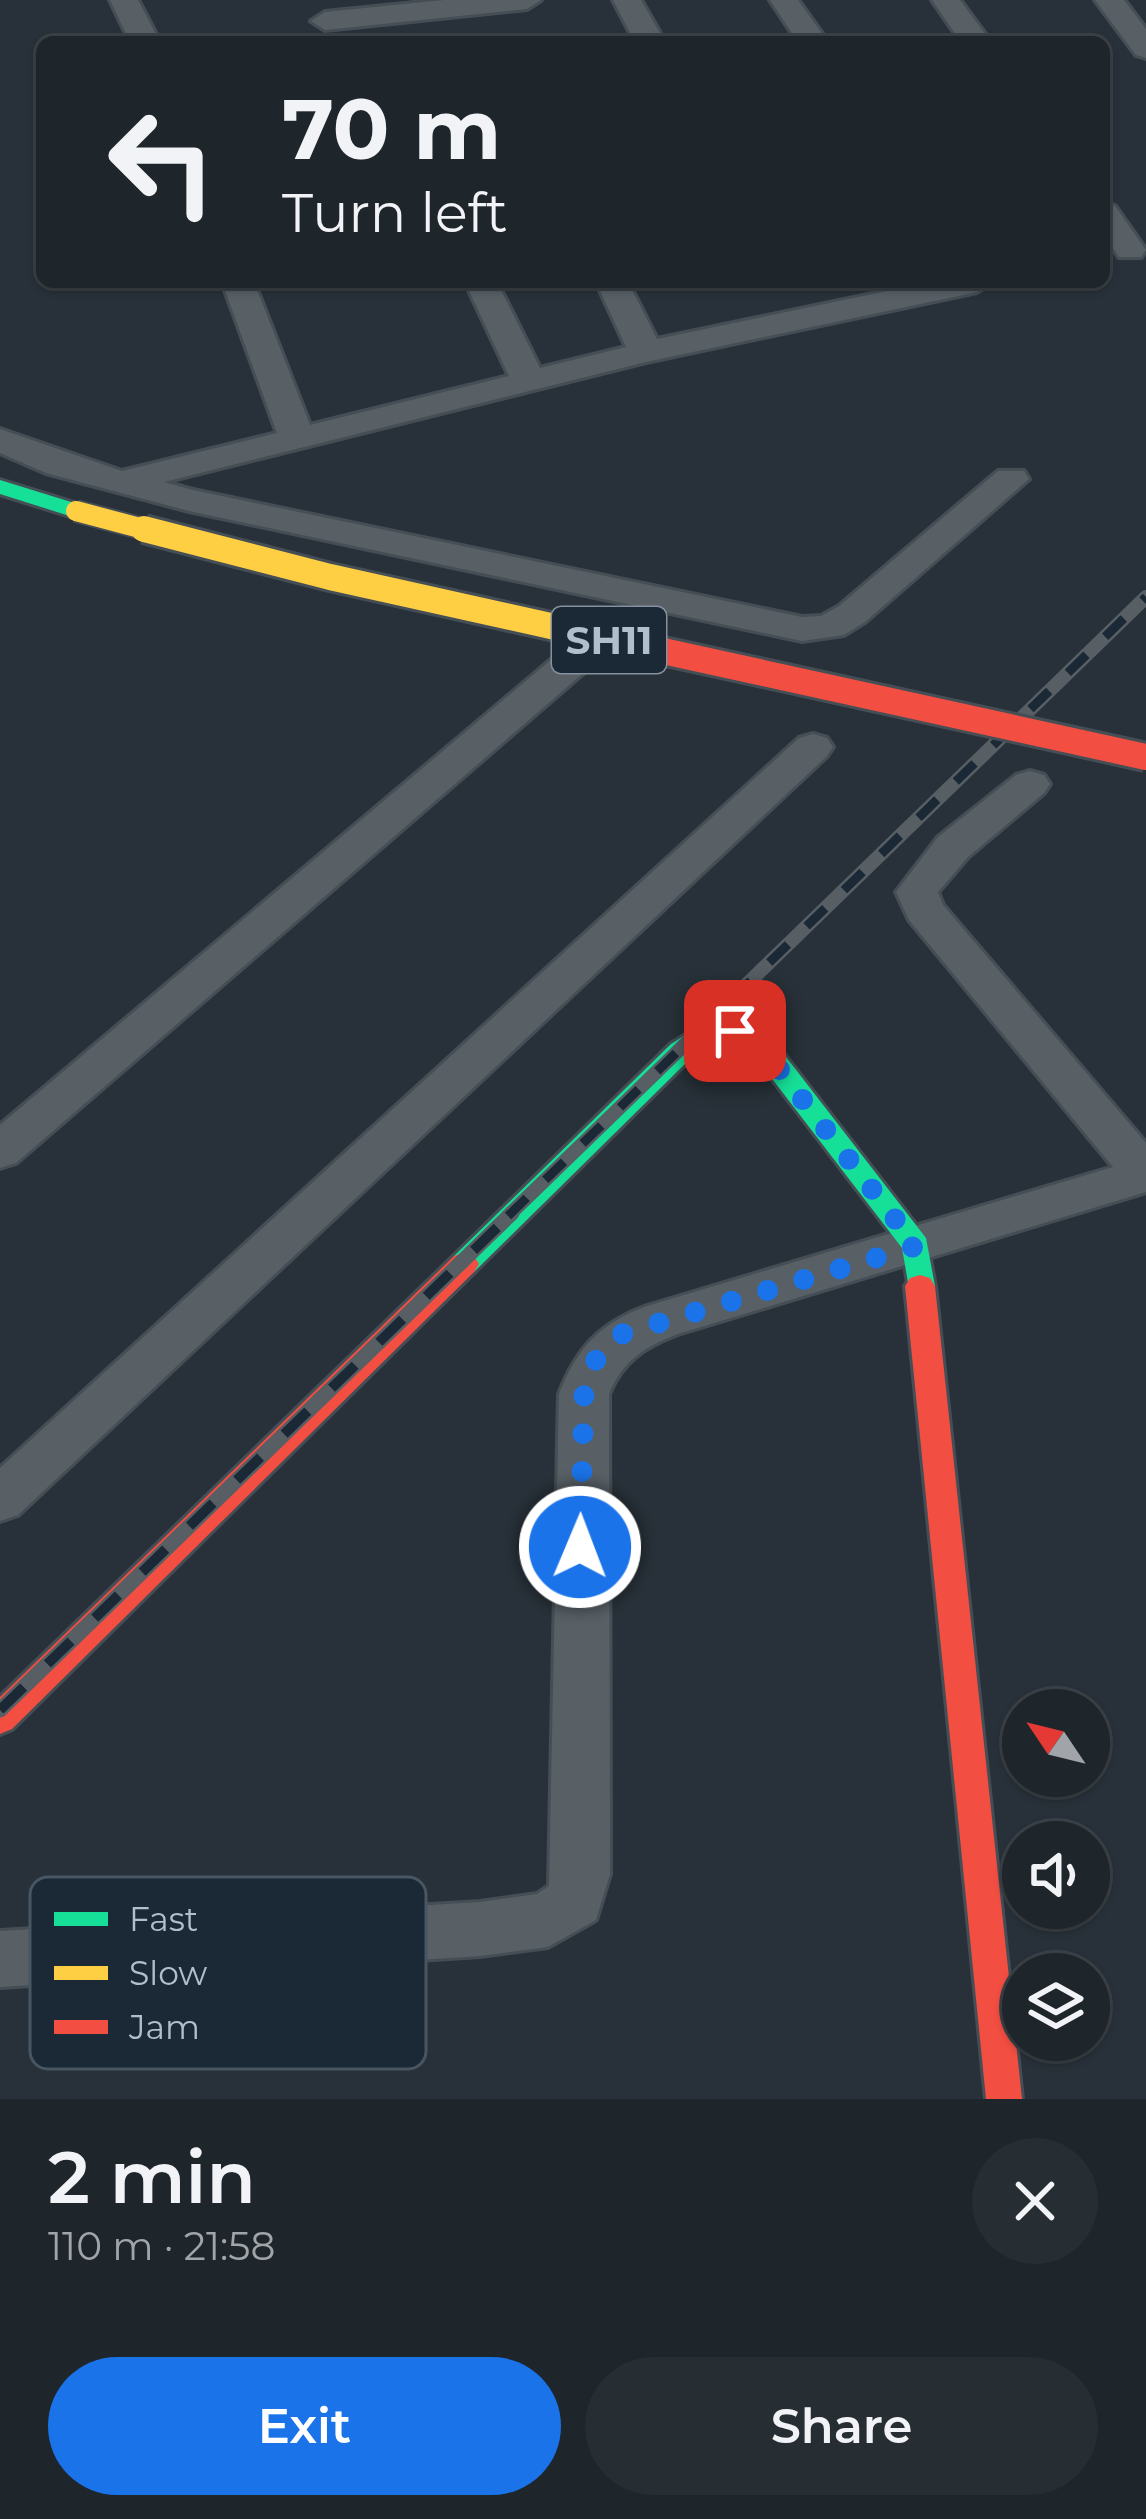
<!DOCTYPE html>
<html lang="en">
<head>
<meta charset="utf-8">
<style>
  :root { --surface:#1e252b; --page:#262d33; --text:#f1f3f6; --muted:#a1a5a9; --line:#3c4247; --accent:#1a73e8 }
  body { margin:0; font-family:Montserrat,sans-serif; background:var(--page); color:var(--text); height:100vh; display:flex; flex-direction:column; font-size:45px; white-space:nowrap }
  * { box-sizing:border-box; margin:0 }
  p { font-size:39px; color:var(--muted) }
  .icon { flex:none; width:66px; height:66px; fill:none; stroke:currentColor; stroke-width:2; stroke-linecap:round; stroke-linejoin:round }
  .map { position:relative; height:2099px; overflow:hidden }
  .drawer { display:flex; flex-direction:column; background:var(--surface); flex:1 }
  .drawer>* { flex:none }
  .top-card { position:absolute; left:36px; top:36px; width:1074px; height:252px; border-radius:18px; box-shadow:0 3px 9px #0004,0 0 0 3px var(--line); background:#1e252b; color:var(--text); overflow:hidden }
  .needle { width:78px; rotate:305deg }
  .tools { position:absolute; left:1002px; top:1689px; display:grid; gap:24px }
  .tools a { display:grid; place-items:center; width:108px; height:108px; border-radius:50%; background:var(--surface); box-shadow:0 3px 9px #0004,0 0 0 3px var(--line); font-size:60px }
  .pin { position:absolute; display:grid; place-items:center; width:102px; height:102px; color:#fff; margin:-51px; border-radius:24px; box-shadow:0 6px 18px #0006 }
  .me { position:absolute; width:132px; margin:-66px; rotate:1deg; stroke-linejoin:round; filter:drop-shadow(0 0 9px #0008) }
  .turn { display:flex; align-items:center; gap:42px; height:252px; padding:0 48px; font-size:54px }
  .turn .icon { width:156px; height:156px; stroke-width:2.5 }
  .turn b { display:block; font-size:84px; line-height:102px }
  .round { display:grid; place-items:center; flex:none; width:126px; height:126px; border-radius:63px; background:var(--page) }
  .head { display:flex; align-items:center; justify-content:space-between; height:204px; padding:0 48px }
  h1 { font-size:72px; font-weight:600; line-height:90px }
  .cta { display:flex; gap:24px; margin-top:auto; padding:24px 48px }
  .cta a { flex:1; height:138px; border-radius:72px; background:var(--accent); color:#fff; font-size:48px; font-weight:600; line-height:138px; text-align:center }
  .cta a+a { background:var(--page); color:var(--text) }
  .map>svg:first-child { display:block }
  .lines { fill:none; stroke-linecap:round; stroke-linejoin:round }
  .street-casing { stroke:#454e55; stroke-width:6 }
  .fast-casing { stroke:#454e55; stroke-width:6 }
  .jam-casing { stroke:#454e55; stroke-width:6 }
  .street { fill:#586066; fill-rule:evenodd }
  .fast { fill:#16e098; fill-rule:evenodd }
  .jam { fill:#f24e42; fill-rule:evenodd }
  .rail-far1-casing { stroke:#575e64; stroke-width:14 }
  .rail-casing { stroke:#575e64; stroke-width:15 }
  .rail-far1 { stroke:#1a2935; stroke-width:9; stroke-dasharray:26; stroke-linecap:butt }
  .rail { stroke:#1a2935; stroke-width:10; stroke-dasharray:33; stroke-linecap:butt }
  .slow-bridge-far1-casing { stroke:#454e55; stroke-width:24; stroke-linecap:butt }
  .slow-bridge-casing { stroke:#454e55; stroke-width:32; stroke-linecap:butt }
  .jam-bridge-casing { stroke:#454e55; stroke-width:32; stroke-linecap:butt }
  .slow-bridge-far1 { stroke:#ffcf43; stroke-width:20 }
  .slow-bridge { stroke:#ffcf43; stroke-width:26 }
  .jam-bridge { stroke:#f24e42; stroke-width:26 }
  .route { stroke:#1a73e8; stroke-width:21; stroke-dasharray:0 37.8 }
  .labels { text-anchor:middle; stroke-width:12; stroke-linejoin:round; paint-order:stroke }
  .shield { fill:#1a2935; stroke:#84919e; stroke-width:3 }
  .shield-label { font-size:39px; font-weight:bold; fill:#b1becb }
  .key { fill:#1a2935; stroke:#475662; stroke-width:3 }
  .key-label { font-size:33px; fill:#b1becb }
</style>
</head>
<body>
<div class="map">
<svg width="1146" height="2099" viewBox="0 0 1146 2099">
  <rect width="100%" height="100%" fill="#283139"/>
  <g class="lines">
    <g class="street-casing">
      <g id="street">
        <path d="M110,0H138L160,42H130Z"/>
        <path d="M444,0H541L527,9L325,30L311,21L325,12Z"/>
        <path d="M613,0H641L665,42H635Z"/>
        <path d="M770,0H798L828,42H798Z"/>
        <path d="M932,0H960L991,42H961Z"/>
        <path d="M1095,0H1124L1146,29V58L1136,55Z"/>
        <path d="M1104,203L1115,206L1146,250L1141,257H1119L1104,236Z"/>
        <path d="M222,282H254L310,425L509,376L465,282H497L540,368L626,347L596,282H628L657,339L930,282H993L977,292L646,362L164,482L193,490L802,617L821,616L839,606L998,471H1024L1029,479L865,622L844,635L802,641L189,511L46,473L0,453V429L122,471L277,433Z"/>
        <path d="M618,611L632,615L637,623L632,631L16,1163L0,1168V1125L604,615Z"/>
        <path d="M813,734L827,738L833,747L827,756L18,1515L0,1521V1468L799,738Z"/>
        <path d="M1030,771L1044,775L1050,784L1044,793L968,857L938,892L943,905L1146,1143V1192L678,1334C646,1346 622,1361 609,1394L610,1874L596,1920L548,1947L480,1956L0,1987V1931L480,1902L537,1894L549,1886L559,1394C577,1348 600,1323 647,1306L1113,1167L909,920L896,892L938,837L1016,775Z"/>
      </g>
    </g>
    <g class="fast-casing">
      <g id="fast">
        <path d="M0,480L84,506L87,511L76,518L0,494Z"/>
        <path d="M735,1022L783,1053L926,1238L935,1286L930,1294H910L902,1248L763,1067L730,1041L712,1044L691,1058L474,1272H454L449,1264L454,1256L671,1044L696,1028Z"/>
      </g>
    </g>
    <g class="jam-casing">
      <g id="jam">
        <path d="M464,1253L474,1256L479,1264L474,1272L12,1729L0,1734V1697L454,1256Z"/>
        <path d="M920,1275L930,1278L935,1286L1022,2099H986L905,1286L910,1278Z"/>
      </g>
    </g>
    <use href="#street" class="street"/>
    <use href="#fast" class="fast"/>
    <use href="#jam" class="jam"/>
    <g class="rail-far1-casing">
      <path id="rail-far1" d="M508,1216L1146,597"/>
    </g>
    <g class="rail-casing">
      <path id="rail" d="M0,1710L512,1213"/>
    </g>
    <use href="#rail-far1" class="rail-far1"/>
    <use href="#rail" class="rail"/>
    <g class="slow-bridge-far1-casing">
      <path id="slow-bridge-far1" d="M76,511L155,532"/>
    </g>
    <g class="slow-bridge-casing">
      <path id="slow-bridge" d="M144,529L330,577L663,651"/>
    </g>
    <g class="jam-bridge-casing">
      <path id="jam-bridge" d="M663,651L1146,757"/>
    </g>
    <use href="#slow-bridge-far1" class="slow-bridge-far1"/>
    <use href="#slow-bridge" class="slow-bridge"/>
    <use href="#jam-bridge" class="jam-bridge"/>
  </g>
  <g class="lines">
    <path class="route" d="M580,1547L584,1394L595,1361L622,1334L916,1246L772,1060L735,1031"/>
  </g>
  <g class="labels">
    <rect class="shield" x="552" y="607" width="114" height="66" rx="9"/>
    <g class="shield-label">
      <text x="609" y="654">SH11</text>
    </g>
  </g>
  <rect x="30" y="1877" width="396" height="192" rx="18" class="key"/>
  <rect x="54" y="1912" width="54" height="14" fill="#16e098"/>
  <rect x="54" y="1966" width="54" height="14" fill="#ffcf43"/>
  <rect x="54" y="2020" width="54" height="14" fill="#f24e42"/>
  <g class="key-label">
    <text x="129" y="1931">Fast</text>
    <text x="129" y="1985">Slow</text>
    <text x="129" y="2039">Jam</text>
  </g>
</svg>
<div class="tools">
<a><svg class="needle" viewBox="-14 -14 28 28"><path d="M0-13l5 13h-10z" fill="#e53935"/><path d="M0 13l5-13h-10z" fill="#a1a5a9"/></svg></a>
<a><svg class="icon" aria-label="sound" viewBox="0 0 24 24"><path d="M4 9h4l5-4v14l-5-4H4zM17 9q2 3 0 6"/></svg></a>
<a><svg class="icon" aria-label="layers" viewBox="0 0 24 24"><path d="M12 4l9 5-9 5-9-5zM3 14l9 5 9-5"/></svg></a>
</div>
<div class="pin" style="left:735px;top:1031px;background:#d93025"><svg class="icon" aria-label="arrive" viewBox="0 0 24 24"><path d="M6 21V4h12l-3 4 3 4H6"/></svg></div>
<svg class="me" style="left:580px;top:1547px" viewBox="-20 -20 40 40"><circle r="17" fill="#1a73e8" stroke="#fff" stroke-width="3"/><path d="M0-11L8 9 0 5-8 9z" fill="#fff"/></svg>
<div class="top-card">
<div class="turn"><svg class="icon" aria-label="left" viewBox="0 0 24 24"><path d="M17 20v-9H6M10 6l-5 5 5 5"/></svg><div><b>70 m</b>Turn left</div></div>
</div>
</div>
<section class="drawer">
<div class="head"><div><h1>2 min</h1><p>110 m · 21:58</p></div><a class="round"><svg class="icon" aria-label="close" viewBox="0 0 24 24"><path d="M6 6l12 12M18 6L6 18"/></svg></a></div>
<div class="cta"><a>Exit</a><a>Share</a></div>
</section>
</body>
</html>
